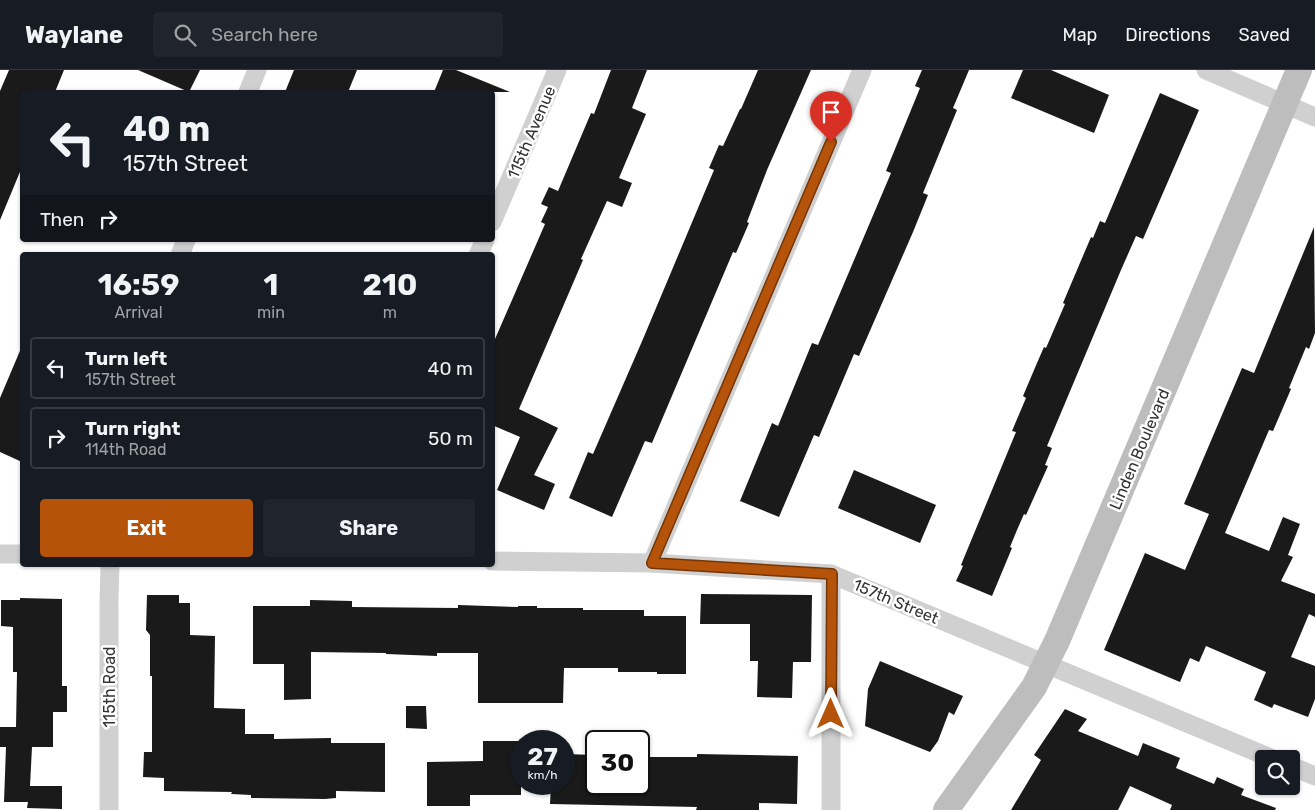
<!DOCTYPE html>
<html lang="en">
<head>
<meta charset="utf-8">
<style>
  :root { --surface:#171b24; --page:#20242c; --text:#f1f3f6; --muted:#9ea1a6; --line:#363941; --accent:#b45309 }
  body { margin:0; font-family:Rubik,sans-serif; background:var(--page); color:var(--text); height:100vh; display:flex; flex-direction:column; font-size:19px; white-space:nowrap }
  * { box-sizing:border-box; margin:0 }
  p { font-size:16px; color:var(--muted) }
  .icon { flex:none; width:28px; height:28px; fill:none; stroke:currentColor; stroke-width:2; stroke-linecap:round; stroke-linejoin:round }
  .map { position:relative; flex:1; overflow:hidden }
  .drawer { position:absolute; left:20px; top:182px; width:475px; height:315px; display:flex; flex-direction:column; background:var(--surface); border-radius:5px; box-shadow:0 1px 4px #0004 }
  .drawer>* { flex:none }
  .top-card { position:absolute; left:20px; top:20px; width:475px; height:152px; border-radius:5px; box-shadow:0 1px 4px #0004; background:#171b24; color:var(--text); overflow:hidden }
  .controls { position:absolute; left:1255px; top:680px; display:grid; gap:10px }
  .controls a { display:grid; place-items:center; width:45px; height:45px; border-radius:5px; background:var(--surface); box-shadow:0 1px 4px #0004; font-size:25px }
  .speed { position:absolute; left:510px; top:660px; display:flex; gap:10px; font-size:25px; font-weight:700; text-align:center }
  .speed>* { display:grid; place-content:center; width:65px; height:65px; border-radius:50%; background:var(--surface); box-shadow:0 1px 4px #0004; line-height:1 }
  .speed small { font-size:12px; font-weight:400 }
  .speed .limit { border:2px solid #111; border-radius:8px; background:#fff; color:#111 }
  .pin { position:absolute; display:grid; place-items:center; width:42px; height:42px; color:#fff; margin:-51px -21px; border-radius:50% 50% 50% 0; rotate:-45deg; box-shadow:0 0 5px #0007 }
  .pin .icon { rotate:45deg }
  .me { position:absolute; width:55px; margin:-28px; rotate:0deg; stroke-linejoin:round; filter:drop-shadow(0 0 4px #0008) }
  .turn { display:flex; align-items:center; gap:18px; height:105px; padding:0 20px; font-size:22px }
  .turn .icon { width:65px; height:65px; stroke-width:2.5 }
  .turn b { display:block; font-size:35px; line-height:42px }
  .then { display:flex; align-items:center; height:48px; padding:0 20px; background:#0003; gap:10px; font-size:19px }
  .eta { display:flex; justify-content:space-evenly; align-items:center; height:85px; text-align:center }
  .eta b { font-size:30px; font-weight:700; line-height:35px }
  .cta { display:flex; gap:10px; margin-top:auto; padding:10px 20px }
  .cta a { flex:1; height:58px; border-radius:5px; background:var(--accent); color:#fff; font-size:20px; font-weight:700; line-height:58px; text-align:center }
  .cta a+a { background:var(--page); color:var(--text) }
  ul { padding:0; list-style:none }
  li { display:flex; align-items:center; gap:15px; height:62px; margin:0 10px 8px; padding:0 10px; border:2px solid var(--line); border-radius:5px }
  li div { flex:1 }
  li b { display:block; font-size:19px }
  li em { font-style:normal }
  header { display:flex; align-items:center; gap:30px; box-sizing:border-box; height:70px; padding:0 25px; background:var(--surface); border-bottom:1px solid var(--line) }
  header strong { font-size:24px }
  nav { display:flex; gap:28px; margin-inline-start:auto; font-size:18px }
  .search { width:350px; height:45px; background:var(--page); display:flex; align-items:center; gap:12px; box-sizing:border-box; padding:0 18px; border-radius:5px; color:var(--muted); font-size:19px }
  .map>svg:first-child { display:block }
  .building { fill:#1a1a1a }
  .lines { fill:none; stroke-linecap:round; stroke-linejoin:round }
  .street { stroke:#d0d0d0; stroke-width:19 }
  .secondary { stroke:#bdbdbd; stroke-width:26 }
  .route-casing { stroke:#753606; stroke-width:12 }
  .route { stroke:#b45309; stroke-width:9 }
  .labels { text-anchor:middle; stroke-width:5; stroke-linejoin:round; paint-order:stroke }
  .street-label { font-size:16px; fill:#333; stroke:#fff }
</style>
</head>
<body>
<header>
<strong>Waylane</strong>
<div class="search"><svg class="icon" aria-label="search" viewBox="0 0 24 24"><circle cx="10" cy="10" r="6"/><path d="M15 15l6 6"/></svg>Search here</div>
<nav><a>Map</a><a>Directions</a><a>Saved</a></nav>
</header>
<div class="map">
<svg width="1315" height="740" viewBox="0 0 1315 740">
  <rect width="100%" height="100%" fill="#fff"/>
  <g class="building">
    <path d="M9,0H64L55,22H22V97L0,150V21Z"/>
    <path d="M138,0H200L189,22Z"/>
    <path d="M294,0H357L348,22H285Z"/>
    <path d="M443,0H456L510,22H434Z"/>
    <path d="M611,0H647L632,38L646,44L619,108L632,113L622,137L607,131L581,189L583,190L519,339L558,358L534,405L555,414L544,440L497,420L520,367L492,355V276L545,154L541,152L548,137L541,134L549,117L558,121L591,43L594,44Z"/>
    <path d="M758,0H811L767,100L747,152L749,153L736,183L733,182L652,373L645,371L612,447L569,428L588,382L593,384L643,269L714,100L709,98L719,75L723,76L740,39H741Z"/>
    <path d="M922,0H969L953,38L957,40L923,123L928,125L913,162L859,286L854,284L819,367L814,365L779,447L740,431L772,353L778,356L812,273L818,275L891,103L886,101L920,18L915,16Z"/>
    <path d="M1023,0H1051L1109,25L1094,63L1011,28Z"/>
    <path d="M1160,23L1199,40L1143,169L1136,166L1121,200L1047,376L1052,378L1045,395L1048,396L1026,445L1024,444L1017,460L1010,477L1012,478L992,526L956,511L963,496L961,495L1016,362L1012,361L1026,328L1023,326L1037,293L1044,277L1046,278L1065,234L1063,233L1091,167L1093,168L1100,151L1105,153Z"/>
    <path d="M1314,157L1315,263L1309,279L1306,277L1289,318L1291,319L1273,361L1269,360L1225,463L1269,481L1283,447L1300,454L1288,485L1293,487L1281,511L1315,524V547L1309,544L1291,587L1315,596V629L1308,647L1274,634L1272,638L1254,630L1266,602L1206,576L1199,592L1190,588L1180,612L1104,580L1145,483L1185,500L1209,444L1184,434L1242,298L1254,303Z"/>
    <path d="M22,276V392L0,382V328Z"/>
    <path d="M854,400L936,435L920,473L838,438Z"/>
    <path d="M701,524L812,525L811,592H793L792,628L757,627L758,591H750V554H700Z"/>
    <path d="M147,525H179V533H190V565L215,566L214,638L245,639V664H274V669L331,668V673H385V722L336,721V728L325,729L251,728V725L231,724L232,722L164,721V708L143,707L144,682H152V606H150V565L146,560Z"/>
    <path d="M20,528L62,529V616H67V642H53V677H32L30,716H62V739L27,738L28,732H4L6,677H0V657H16L17,602H13V557L1,556V530H20Z"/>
    <path d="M310,530L352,531V537L458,538V535L518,537V536H537V538H583V540H644V546H686V604H657V602H618V598H564L563,633H478V583H437V586L386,584V583L311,582V629L284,630V594H253V536H310Z"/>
    <path d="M880,591L963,626L954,645L949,642L938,671L930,682L865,656L868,619Z"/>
    <path d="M406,636H426L427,659L406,658Z"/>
    <path d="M1065,639L1087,649L1078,661L1138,686L1143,673L1180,688L1176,698L1214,714L1217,707L1244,719L1241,725L1276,738L1275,740H1170L1172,735L1130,716L1118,740H1011L1041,690L1034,685Z"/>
    <path d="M483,671H521V725H470V736H427V692L483,691Z"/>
    <path d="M564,684L596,685V714H639V687H697V684L798,686L797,734L759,733V740H696L697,737L550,734L551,714H564Z"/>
  </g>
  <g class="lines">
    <g class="street">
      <path d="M1206,0L1315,47"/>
      <path d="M248,22L257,0"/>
      <path d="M492,152L557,0"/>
      <path d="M180,185L186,170"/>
      <path d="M478,185L485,170"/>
      <path d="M0,484H22"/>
      <path d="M492,491L652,493L831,504L1273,689"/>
      <path d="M652,493L862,0"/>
      <path d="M1291,696L1315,706"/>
      <path d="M109,740V530L110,495"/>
      <path d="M831,740V504"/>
    </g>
    <path class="secondary" d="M946,740L1034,617L1057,571L1299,0"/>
  </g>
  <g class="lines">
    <g class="route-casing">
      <path id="route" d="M831,72L652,493L832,504L831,644"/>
    </g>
    <use href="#route" class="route"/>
  </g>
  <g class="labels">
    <g class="street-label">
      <text transform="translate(531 62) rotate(-67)" y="6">115th Avenue</text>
      <text transform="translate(1139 379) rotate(-67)" y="6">Linden Boulevard</text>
      <text transform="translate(896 531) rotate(23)" y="6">157th Street</text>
      <text transform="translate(109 617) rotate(-90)" y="6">115th Road</text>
    </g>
  </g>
</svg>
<div class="controls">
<a><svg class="icon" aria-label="search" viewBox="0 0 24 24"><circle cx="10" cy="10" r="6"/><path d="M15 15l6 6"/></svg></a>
</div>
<div class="speed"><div>27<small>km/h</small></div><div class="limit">30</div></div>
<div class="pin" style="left:831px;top:72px;background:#d93025"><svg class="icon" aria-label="arrive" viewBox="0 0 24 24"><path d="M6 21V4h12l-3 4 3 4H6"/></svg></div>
<svg class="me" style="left:831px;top:644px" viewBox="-20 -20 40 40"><path d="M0-17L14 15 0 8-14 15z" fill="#b45309" stroke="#fff" stroke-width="4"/></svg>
<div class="top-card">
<div class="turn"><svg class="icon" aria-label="left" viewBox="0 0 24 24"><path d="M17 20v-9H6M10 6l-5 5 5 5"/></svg><div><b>40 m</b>157th Street</div></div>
<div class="then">Then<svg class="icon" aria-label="right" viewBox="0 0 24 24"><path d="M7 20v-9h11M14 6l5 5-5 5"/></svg></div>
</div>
<section class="drawer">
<div class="eta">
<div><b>16:59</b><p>Arrival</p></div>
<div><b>1</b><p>min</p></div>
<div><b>210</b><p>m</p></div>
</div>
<ul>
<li><svg class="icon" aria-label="left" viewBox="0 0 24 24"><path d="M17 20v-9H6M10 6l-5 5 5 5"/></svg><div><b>Turn left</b><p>157th Street</p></div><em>40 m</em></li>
<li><svg class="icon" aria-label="right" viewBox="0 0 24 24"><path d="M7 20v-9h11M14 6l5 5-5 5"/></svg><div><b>Turn right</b><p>114th Road</p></div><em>50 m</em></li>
</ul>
<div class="cta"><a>Exit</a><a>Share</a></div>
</section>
</div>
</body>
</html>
